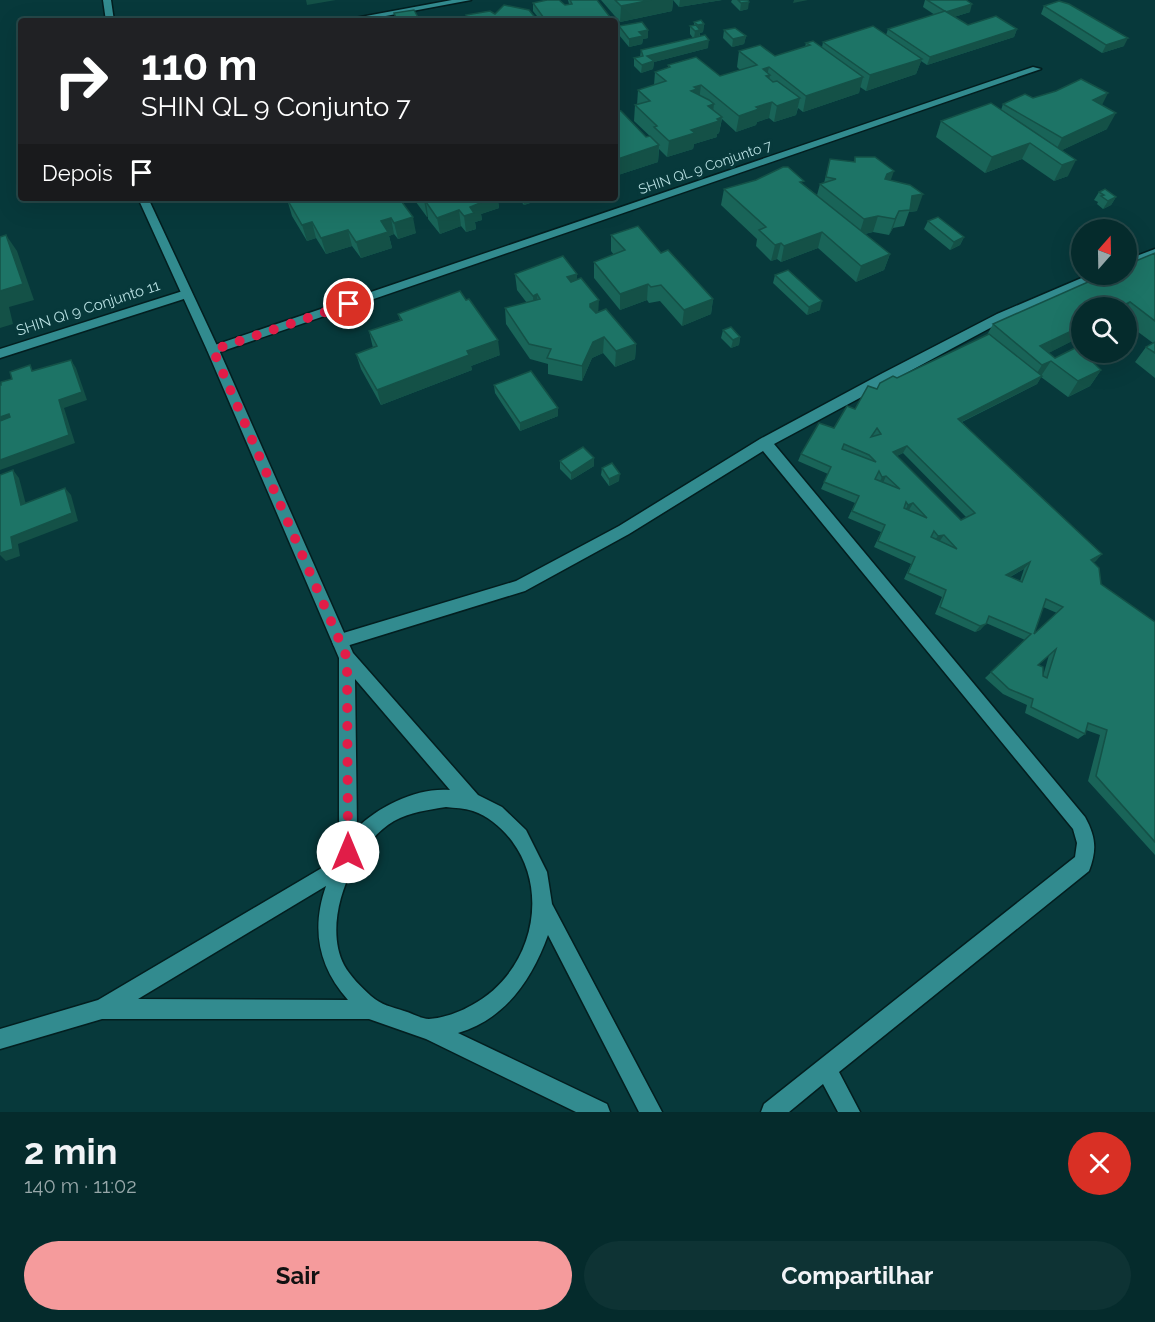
<!DOCTYPE html>
<html lang="pt">
<head>
<meta charset="utf-8">
<style>
  :root { --surface:#052b2c; --page:#0e3334; --text:#f1f3f6; --muted:#97a7a9; --line:#264748; --accent:#f59b9c }
  body { margin:0; font-family:Raleway,sans-serif; background:var(--page); color:var(--text); height:100vh; display:flex; flex-direction:column; font-size:22px; white-space:nowrap }
  * { box-sizing:border-box; margin:0 }
  p { font-size:20px; color:var(--muted) }
  .icon { flex:none; width:33px; height:33px; fill:none; stroke:currentColor; stroke-width:2; stroke-linecap:round; stroke-linejoin:round }
  .map { position:relative; height:1112px; overflow:hidden }
  .sheet { display:flex; flex-direction:column; background:var(--surface); flex:1 }
  .sheet>* { flex:none }
  .guide { position:absolute; left:18px; top:18px; width:600px; height:183px; border-radius:6px; box-shadow:0 6px 24px #0002,0 0 0 2px var(--line); background:#202124; color:#fff; overflow:hidden }
  .needle { width:39px; rotate:20deg }
  .buttons { position:absolute; left:1071px; top:219px; display:grid; gap:12px }
  .buttons a { display:grid; place-items:center; width:66px; height:66px; border-radius:50%; background:var(--surface); box-shadow:0 6px 24px #0002,0 0 0 2px var(--line); font-size:30px }
  .pin { position:absolute; display:grid; place-items:center; width:51px; height:51px; color:#fff; margin:-26px; border:3px solid #fff; border-radius:50%; box-shadow:0 2px 6px #0007 }
  .me { position:absolute; width:66px; margin:-33px; rotate:0deg; stroke-linejoin:round; filter:drop-shadow(0 0 4px #0008) }
  .turn { display:flex; align-items:center; gap:21px; height:126px; padding:0 24px; font-size:27px }
  .turn .icon { width:78px; height:78px; stroke-width:2.5 }
  .turn b { display:block; font-size:42px; line-height:51px }
  .then { display:flex; align-items:center; height:57px; padding:0 24px; background:#0003; gap:12px; font-size:22px }
  .round { display:grid; place-items:center; flex:none; width:63px; height:63px; border-radius:32px; background:var(--page) }
  .summary { display:flex; align-items:center; justify-content:space-between; height:102px; padding:0 24px }
  h1 { font-size:36px; font-weight:700; line-height:45px }
  .action { display:flex; gap:12px; margin-top:auto; padding:12px 24px }
  .action a { flex:1; height:69px; border-radius:36px; background:var(--accent); color:#111; font-size:24px; font-weight:700; line-height:69px; text-align:center }
  .action a+a { background:var(--page); color:var(--text) }
  .map>svg:first-child { display:block }
  .lines { fill:none; stroke-linecap:round; stroke-linejoin:round }
  .lane-casing { stroke:#031e1f; stroke-width:3 }
  .street-casing { stroke:#031e1f; stroke-width:3 }
  .secondary-casing { stroke:#031e1f; stroke-width:3 }
  .lane { fill:#328b8f; fill-rule:evenodd }
  .street { fill:#328b8f; fill-rule:evenodd }
  .secondary { fill:#328b8f; fill-rule:evenodd }
  .wall { fill:#196458; fill-rule:evenodd }
  .shaded-wall { fill:#145147 }
  .building { fill:#1d7466; stroke:#145147; stroke-width:1.5; fill-rule:evenodd }
  .route { stroke:#e11d48; stroke-width:10; stroke-dasharray:0 18 }
  .labels { text-anchor:middle; stroke-width:6; stroke-linejoin:round; paint-order:stroke }
  .far-street-label { font-size:14px; fill:#b7dfe1; stroke:#07393b }
  .street-label { font-size:15px; fill:#b7dfe1; stroke:#07393b }
</style>
</head>
<body>
<div class="map">
<svg width="1155" height="1112" viewBox="0 0 1155 1112">
  <rect width="100%" height="100%" fill="#07393b"/>
  <g class="lines">
    <g class="lane-casing">
      <g id="lane">
        <path d="M1155,249V257L1126,269V260Z"/>
        <path d="M1091,274H1109L1005,320L774,444L1085,817C1096,837 1097,850 1089,871L839,1072L860,1112H838L823,1084L789,1112H761L764,1104L1075,857L1077,843L1073,829L763,451L629,534L525,591L340,648L334,646L332,641L334,636L340,634L516,581L619,526L760,439L881,374L997,314Z"/>
      </g>
    </g>
    <g class="street-casing">
      <g id="street">
        <path d="M452,0H471L359,21H339Z"/>
        <path d="M1033,67L1041,69L217,353L213,354L207,350L209,347Z"/>
        <path d="M186,290L192,294L190,297L0,358V349Z"/>
      </g>
    </g>
    <g class="secondary-casing">
      <g id="secondary">
        <path d="M103,0H111L114,21H106Z"/>
        <path d="M138,198H148L219,350L353,653L478,795L502,807L526,830L547,872L552,904L662,1112H639L548,935C532,979 506,1019 458,1033L607,1104L610,1112H576L426,1039L369,1019H102L0,1049V1029L98,1000L337,859L339,854V658L207,350ZM355,679L450,790C418,787 379,806 357,828ZM446,807C455,808 464,808 473,811C488,816 502,828 512,841C552,895 530,974 472,1005C460,1012 444,1018 429,1019C421,1019 412,1013 404,1011C392,1007 381,1005 371,996C362,988 350,976 344,965C321,921 353,845 394,821C410,812 428,810 446,807ZM326,886C311,929 318,966 348,1000L138,999Z"/>
      </g>
    </g>
    <use href="#lane" class="lane"/>
    <use href="#street" class="street"/>
    <use href="#secondary" class="secondary"/>
  </g>
  <g class="wall">
    <path d="M568,0H597L613,21H541L533,11V3L565,5L569,4Z"/>
    <path d="M601,0H673L672,11L620,22Z"/>
    <path d="M673,0H722L679,7Z"/>
    <path d="M732,0H748V9L740,11L731,2Z"/>
    <path d="M925,0H966L970,12L954,17L968,25L1017,29L1014,37L927,65L921,61L916,74L866,91L860,87L859,93L803,112L798,108L796,115L774,122L769,118L757,122L756,125L736,132L722,119L719,133L717,134V137L694,144L693,149L667,157L659,149L658,162L615,176V109L646,137L653,139L634,121L635,105H637L638,90L654,85L655,72L668,68V65L720,76L740,70L737,67L739,51L775,56L805,47L806,43L822,47L823,42L886,35L888,29L935,15L923,7Z"/>
    <path d="M1044,6L1124,46L1102,53L1041,14Z"/>
    <path d="M694,22L704,24L703,32L700,33V36L708,48L654,62L653,69L641,73L634,66V58L640,57L641,50L693,38L690,34V26L694,25Z"/>
    <path d="M615,24L619,29V26L648,30V38L643,39L642,44L629,47L619,35V38L615,39Z"/>
    <path d="M724,30L746,36L744,44L732,47L723,38Z"/>
    <path d="M1033,98L1102,105L1107,129L1062,150L1068,176L1054,181L1022,159L985,173L936,137L941,121L1001,110L1003,104Z"/>
    <path d="M855,157L891,180L917,211L909,212L904,226L893,228L889,235L873,232L865,234L890,254L884,270L856,282L818,248L781,262L777,259L771,261L756,246L757,239L721,205L724,189L756,180L803,184L817,195L820,184L824,183L830,159L854,162Z"/>
    <path d="M1099,192L1116,197L1111,205L1103,209L1097,204L1098,202L1094,200Z"/>
    <path d="M399,198L416,233L398,239L394,234L389,236L392,248L361,258L352,246L326,254L316,238L307,241L292,216L287,199Z"/>
    <path d="M413,198H500V201H498L499,208L481,214L482,220L475,222L476,229L466,232L461,226L440,234L428,219V216L427,217Z"/>
    <path d="M518,198H545L524,205Z"/>
    <path d="M928,221L964,237L960,245L950,250L924,229Z"/>
    <path d="M611,235L661,253L713,299L711,314L682,326L660,301L649,303L647,300L620,310L594,278V262L614,255L611,251Z"/>
    <path d="M1155,253V378L1135,362L1146,347L1153,343L1126,323V308H1082V336L1048,353L1055,358L1101,370L1090,386L1068,397L1041,377L1037,384L962,422L1096,561L1093,562L1101,584L1155,622V855L1088,781L1100,735L1086,730L1085,734L1078,739L1025,713L1027,705L1003,694L985,678L1025,640L986,623L980,630L975,632L935,614L942,597L904,579L911,564L874,547L881,532L848,518L855,503L821,489L828,474L798,461L801,454L834,428L877,389L897,378L987,335L993,324ZM903,453L967,518L961,520L897,456ZM1024,569L1020,581L1010,577ZM1043,607L1057,613L1034,634ZM1049,655L1043,676L1038,665Z"/>
    <path d="M515,274L577,279L598,312L636,344L635,359L615,367L603,353L592,358L582,381L548,374V364L530,359L506,324L505,308L527,303L517,290Z"/>
    <path d="M775,275L820,310L807,315L773,283Z"/>
    <path d="M398,314L500,355L471,366L472,370L381,405L361,369L356,354L373,348L369,331L400,320Z"/>
    <path d="M723,330L740,337L739,345L731,348L721,338Z"/>
    <path d="M494,385L558,416L520,431L495,393Z"/>
    <path d="M560,461L594,466L571,480L560,469Z"/>
    <path d="M602,468L619,481L609,486L601,475Z"/>
  </g>
  <g class="shaded-wall">
    <path d="M306,0H336L307,5Z"/>
    <path d="M651,0H673L672,11L620,22L621,6Z"/>
    <path d="M680,0H722L679,7Z"/>
    <path d="M794,0H808L793,3Z"/>
    <path d="M749,2L748,9L740,11L741,3Z"/>
    <path d="M972,4L970,12L944,20L946,12Z"/>
    <path d="M704,24L703,32L700,33L699,38L694,39L695,31H697L698,25Z"/>
    <path d="M1017,29L1014,37L927,65L930,57Z"/>
    <path d="M619,30V38L615,39V31Z"/>
    <path d="M648,30V38L643,39L642,44L629,47V39L639,32Z"/>
    <path d="M746,36L744,44L732,47L733,39Z"/>
    <path d="M1128,38L1124,46L1102,53L1106,45Z"/>
    <path d="M709,40L708,48L654,62L653,69L641,73L642,65L647,56Z"/>
    <path d="M922,59L916,74L866,91L870,75Z"/>
    <path d="M769,67L767,76L770,75L767,91L763,69Z"/>
    <path d="M863,77L859,93L803,112L806,96Z"/>
    <path d="M701,85L699,101L691,91L694,87Z"/>
    <path d="M1108,93L1100,109L1093,100Z"/>
    <path d="M800,98L796,115L774,122L777,106Z"/>
    <path d="M772,102L769,118L757,122L756,125L736,132L739,116L756,107Z"/>
    <path d="M714,104L712,120L708,106Z"/>
    <path d="M1116,113L1107,129L1054,154L1062,138Z"/>
    <path d="M722,117L719,133L717,134V137L694,144L693,149L667,157L669,141L691,130Z"/>
    <path d="M1030,143L1022,159L985,173L992,157Z"/>
    <path d="M659,145L658,162L615,176V160Z"/>
    <path d="M1076,160L1068,176L1054,181L1062,165Z"/>
    <path d="M894,171L888,188L881,191L887,174Z"/>
    <path d="M923,194L917,211L909,212L912,196Z"/>
    <path d="M1116,197L1111,205L1103,209L1108,201Z"/>
    <path d="M431,198H441L426,202L428,216L427,217L424,200Z"/>
    <path d="M478,198H500V201H498L499,208L481,214L482,220L475,222L476,229L466,232L464,216L476,199Z"/>
    <path d="M523,198H545L524,205Z"/>
    <path d="M459,210L461,226L440,234L437,218Z"/>
    <path d="M899,211L893,228L889,235L895,219Z"/>
    <path d="M878,216L873,232L859,235L864,219Z"/>
    <path d="M413,217L416,233L398,239L394,223Z"/>
    <path d="M391,218L394,234L389,236L392,248L361,258L356,242L381,221Z"/>
    <path d="M312,222L316,238L307,241L302,225Z"/>
    <path d="M348,230L352,246L326,254L321,238Z"/>
    <path d="M822,232L818,248L781,262L784,246Z"/>
    <path d="M6,235L17,251L34,300L9,307L13,324L0,328V291Z"/>
    <path d="M964,237L960,245L950,250L954,242Z"/>
    <path d="M781,243L777,259L771,261L775,245Z"/>
    <path d="M890,254L884,270L856,282L861,266Z"/>
    <path d="M577,274V290L567,277Z"/>
    <path d="M648,284L647,300L620,310V294Z"/>
    <path d="M537,294L538,310L534,312L533,296Z"/>
    <path d="M713,299L711,314L682,326L684,310Z"/>
    <path d="M599,300L598,316L589,319L590,304Z"/>
    <path d="M822,301L820,310L807,315L809,307Z"/>
    <path d="M1130,302L1126,308H1118Z"/>
    <path d="M1082,326V336L1035,360L1040,346Z"/>
    <path d="M604,337L603,353L592,358L582,381V366L593,342Z"/>
    <path d="M740,337L739,345L731,348L733,340Z"/>
    <path d="M498,340L500,355L471,366L472,370L381,405L377,390L467,351Z"/>
    <path d="M636,344L635,359L615,367L616,351Z"/>
    <path d="M71,360L76,368L87,400L64,408L75,443L0,470V460L59,400Z"/>
    <path d="M1051,361L1041,376L1032,381L1042,365Z"/>
    <path d="M1101,370L1090,386L1068,397L1078,381Z"/>
    <path d="M1042,376L1037,384L953,426L958,419Z"/>
    <path d="M558,408V416L520,431V423Z"/>
    <path d="M9,414L15,421L0,427V417Z"/>
    <path d="M907,446L903,453L890,459L893,452Z"/>
    <path d="M594,458V466L571,480V473Z"/>
    <path d="M13,470L19,478L28,512L21,505Z"/>
    <path d="M620,474L619,481L609,486V479Z"/>
    <path d="M886,476L883,483L878,485L882,477Z"/>
    <path d="M65,488L71,495L78,521L18,544L20,556L6,561L0,555V553L11,537Z"/>
    <path d="M913,503L909,510L904,512L908,505Z"/>
    <path d="M944,535L939,542L933,543L938,536Z"/>
    <path d="M1102,554L1096,561L1084,567L1091,560Z"/>
    <path d="M1030,562L1024,569L1000,582L1006,575Z"/>
    <path d="M986,624L980,630L975,632L980,626Z"/>
  </g>
  <g class="building">
    <path d="M547,0H559L565,5L572,4L570,0H597L613,21H546L533,3Z"/>
    <path d="M615,0H651L621,6Z"/>
    <path d="M738,0H748L749,2L741,3Z"/>
    <path d="M927,0H966L972,4L946,12Z"/>
    <path d="M1059,1L1069,4L1128,38L1106,45L1044,6Z"/>
    <path d="M504,5L529,10L538,21H470L466,15L490,11L495,14Z"/>
    <path d="M414,10L420,21H394L397,20L394,13Z"/>
    <path d="M945,11L968,25L996,16L1017,29L930,57L888,29Z"/>
    <path d="M701,20L704,24L698,25L694,22Z"/>
    <path d="M642,22L648,30L639,32L643,36L629,39L619,26Z"/>
    <path d="M615,24L619,30L615,31Z"/>
    <path d="M696,25L700,30L695,31L690,26Z"/>
    <path d="M873,26L922,59L870,75L823,42Z"/>
    <path d="M735,28L746,36L733,39L724,30Z"/>
    <path d="M705,35L709,40L647,56L654,61L642,65L634,58L643,56L641,50Z"/>
    <path d="M813,41L863,77L806,96L769,67L763,69L770,75L766,76L773,82L777,81L800,98L777,106L772,102L756,107L759,109L739,116L701,85L694,87L697,89L691,91L709,100L714,104L708,106L722,117L717,119L719,121L691,130L695,133L669,141L654,127L657,126L635,105L650,101L638,90L666,81L655,72L670,67L668,65L696,57L720,76L757,65L739,51L760,45L775,56L810,45L806,43Z"/>
    <path d="M1081,79L1108,93L1093,100L1116,113L1062,138L1003,104L1025,94L1033,98L1056,91Z"/>
    <path d="M991,103L1076,160L1062,165L1030,143L992,157L941,121Z"/>
    <path d="M615,109L621,111L646,137L650,136L659,145L615,160Z"/>
    <path d="M855,157H875L894,171L887,174L885,179L910,185L923,194L912,196L910,210L899,211L895,219L878,216L864,219L820,184L836,179L826,177L830,159L855,162Z"/>
    <path d="M783,167H788L804,181L800,182L890,254L861,266L822,232L784,246L781,243L775,245L759,230L766,227L724,189L756,180Z"/>
    <path d="M1105,189L1116,197L1108,201L1101,196L1104,195L1099,192Z"/>
    <path d="M292,198H399L413,217L394,223L391,218L381,221L388,232L356,242L348,230L321,238L312,222L302,225L287,199Z"/>
    <path d="M439,198H478L476,199L480,203L470,207L474,213L464,216L459,210L437,218L426,202Z"/>
    <path d="M938,217L964,237L954,242L928,221Z"/>
    <path d="M638,226L661,253L668,250L713,299L684,310L661,285L651,287L648,284L620,294L594,262L625,250L611,235Z"/>
    <path d="M6,235L23,284L0,291V237Z"/>
    <path d="M1155,253V321L1130,302L1118,308H1082V326L1040,346L1055,358L1077,347L1101,370L1078,381L1051,361L1042,365L993,324L1106,274H1126V265Z"/>
    <path d="M563,256L577,274L567,277L571,282L581,278L599,300L590,304V307L596,313L606,309L636,344L616,351L604,337L593,342L582,366L547,358L551,349L529,344L505,308L540,299L537,294L533,296L515,274Z"/>
    <path d="M788,270L822,301L809,307L775,275Z"/>
    <path d="M460,291L466,300L469,299L498,340L467,351L469,355L377,390L356,354L377,346L369,331L402,320L398,314Z"/>
    <path d="M731,327L740,337L733,340L723,330Z"/>
    <path d="M989,334L1042,376L958,419L1102,554L1091,560L1099,568L1101,584L1155,622V842L1096,776L1107,730L1088,723L1085,734L1031,707L1033,699L1009,689L991,672L1031,634L989,616L986,624L980,626L940,607L946,590L908,573L915,557L878,541L885,525L852,511L859,496L824,482L831,467L801,454L819,423L834,428L847,406L855,409L868,386L877,389L880,383L893,376L897,378ZM877,428L881,434L871,437ZM844,444L869,455L876,462L842,449ZM907,446L975,513L961,520L893,452ZM879,471L882,477L886,476L900,489L875,479ZM906,502L908,505L913,503L927,518L904,508ZM934,531L938,536L944,535L957,549L931,537ZM1030,562L1022,582L1006,575ZM1046,599L1063,607L1034,634L1035,631ZM1056,649L1047,678L1043,676V667L1038,665Z"/>
    <path d="M1155,342V353L1146,347Z"/>
    <path d="M71,360L82,392L59,400L69,435L0,460V421L10,417L9,414L0,417V385H1V382L12,379L10,372L30,365L32,371Z"/>
    <path d="M531,371L558,408L520,423L494,385Z"/>
    <path d="M583,447L594,458L571,473L560,461Z"/>
    <path d="M612,463L620,474L609,479L602,468Z"/>
    <path d="M13,470L21,505L65,488L72,513L11,537L13,549L0,553V475Z"/>
  </g>
  <g class="lines">
    <path class="route" d="M348,852L347,658L213,350L349,304"/>
  </g>
  <g class="labels">
    <g class="far-street-label">
      <text transform="translate(705 167) rotate(-19)" y="5">SHIN QL 9 Conjunto 7</text>
    </g>
    <g class="street-label">
      <text transform="translate(88 308) rotate(-18)" y="5">SHIN QI 9 Conjunto 11</text>
    </g>
  </g>
</svg>
<div class="buttons">
<a><svg class="needle" viewBox="-14 -14 28 28"><path d="M0-13l5 13h-10z" fill="#e53935"/><path d="M0 13l5-13h-10z" fill="#97a7a9"/></svg></a>
<a><svg class="icon" aria-label="search" viewBox="0 0 24 24"><circle cx="10" cy="10" r="6"/><path d="M15 15l6 6"/></svg></a>
</div>
<div class="pin" style="left:349px;top:304px;background:#d93025"><svg class="icon" aria-label="arrive" viewBox="0 0 24 24"><path d="M6 21V4h12l-3 4 3 4H6"/></svg></div>
<svg class="me" style="left:348px;top:852px" viewBox="-20 -20 40 40"><circle r="19" fill="#fff"/><path d="M0-13L10 11 0 6-10 11z" fill="#e11d48"/></svg>
<div class="guide">
<div class="turn"><svg class="icon" aria-label="right" viewBox="0 0 24 24"><path d="M7 20v-9h11M14 6l5 5-5 5"/></svg><div><b>110 m</b>SHIN QL 9 Conjunto 7</div></div>
<div class="then">Depois<svg class="icon" aria-label="arrive" viewBox="0 0 24 24"><path d="M6 21V4h12l-3 4 3 4H6"/></svg></div>
</div>
</div>
<section class="sheet">
<div class="summary"><div><h1>2 min</h1><p>140 m · 11:02</p></div><a class="round" style="background:#d93025;color:#fff"><svg class="icon" aria-label="close" viewBox="0 0 24 24"><path d="M6 6l12 12M18 6L6 18"/></svg></a></div>
<div class="action"><a>Sair</a><a>Compartilhar</a></div>
</section>
</body>
</html>
